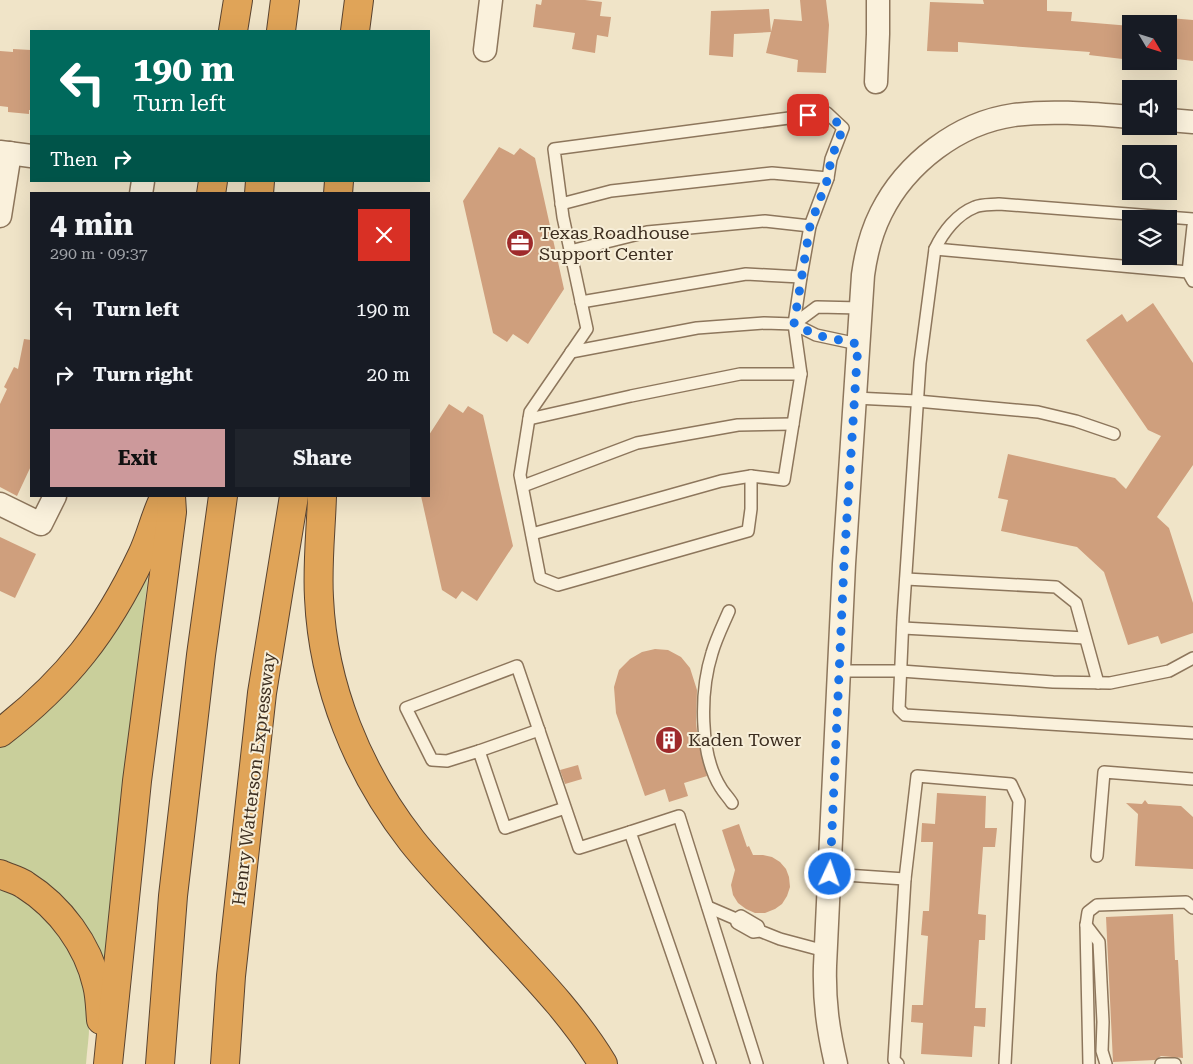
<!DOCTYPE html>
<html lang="en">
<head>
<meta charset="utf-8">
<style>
  :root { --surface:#171b24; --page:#20242c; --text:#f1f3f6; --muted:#9ea1a6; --accent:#cc999b }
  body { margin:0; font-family:"Roboto Serif",serif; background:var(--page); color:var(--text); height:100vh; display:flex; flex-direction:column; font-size:19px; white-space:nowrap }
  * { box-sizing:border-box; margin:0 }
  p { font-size:16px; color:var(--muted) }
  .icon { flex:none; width:28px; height:28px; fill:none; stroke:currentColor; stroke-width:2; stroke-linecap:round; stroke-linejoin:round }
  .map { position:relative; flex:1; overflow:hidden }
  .sheet { position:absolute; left:30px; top:192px; width:400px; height:305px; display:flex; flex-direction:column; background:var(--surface); border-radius:0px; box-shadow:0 5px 20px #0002 }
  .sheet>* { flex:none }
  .guide { position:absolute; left:30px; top:30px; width:400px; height:152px; border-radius:0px; box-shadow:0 5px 20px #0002; background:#00695c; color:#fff; overflow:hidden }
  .needle { width:32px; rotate:128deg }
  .controls { position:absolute; left:1122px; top:15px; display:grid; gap:10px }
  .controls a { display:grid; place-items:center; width:55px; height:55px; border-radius:0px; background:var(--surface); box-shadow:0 5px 20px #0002; font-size:25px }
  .pin { position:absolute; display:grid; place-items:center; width:42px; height:42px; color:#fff; margin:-21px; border-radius:10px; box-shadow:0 2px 8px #0006 }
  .me { position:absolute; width:55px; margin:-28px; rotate:3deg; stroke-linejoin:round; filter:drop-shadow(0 0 4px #0008) }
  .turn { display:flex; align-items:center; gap:18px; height:105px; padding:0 20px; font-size:22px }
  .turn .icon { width:65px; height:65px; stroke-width:2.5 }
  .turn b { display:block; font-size:35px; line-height:42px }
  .then { display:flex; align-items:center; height:48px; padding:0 20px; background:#0003; gap:10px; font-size:19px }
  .round { display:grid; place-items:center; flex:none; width:52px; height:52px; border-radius:0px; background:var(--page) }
  .overview { display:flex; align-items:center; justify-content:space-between; height:85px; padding:0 20px }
  h1 { font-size:30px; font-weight:700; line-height:38px }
  .cta { display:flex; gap:10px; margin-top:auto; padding:10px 20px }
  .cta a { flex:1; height:58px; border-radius:0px; background:var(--accent); color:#111; font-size:20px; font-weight:700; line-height:58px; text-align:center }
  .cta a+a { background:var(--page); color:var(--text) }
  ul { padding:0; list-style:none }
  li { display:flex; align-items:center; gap:15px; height:65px; padding:0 20px }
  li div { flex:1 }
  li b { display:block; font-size:19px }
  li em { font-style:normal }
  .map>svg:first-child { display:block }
  .green { fill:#c9cf9b }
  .building { fill:#cf9f7d }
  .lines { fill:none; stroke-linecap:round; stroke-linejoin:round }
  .lane-casing { stroke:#8d765c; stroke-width:14 }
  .street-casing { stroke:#8d765c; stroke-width:25 }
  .highway-casing { stroke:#5b4430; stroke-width:30 }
  .lane { stroke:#faf1dc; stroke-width:11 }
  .street { stroke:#faf1dc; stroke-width:22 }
  .highway { stroke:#e0a458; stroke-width:28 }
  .route { stroke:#1a73e8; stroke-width:9; stroke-dasharray:0 16.2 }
  .labels { text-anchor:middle; stroke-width:4; stroke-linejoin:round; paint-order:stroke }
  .poi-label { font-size:18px; fill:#3d2e20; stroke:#f7eed8; text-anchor:start }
  .street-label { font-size:18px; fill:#3d2e20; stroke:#f7eed8 }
</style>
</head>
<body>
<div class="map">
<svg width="1193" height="1064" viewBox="0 0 1193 1064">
  <rect width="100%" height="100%" fill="#f0e4c8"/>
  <g class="green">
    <path d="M145,575L148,576L125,777L106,963L102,962L0,862V745Z"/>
    <path d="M0,887C52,913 87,958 89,1018C90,1033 87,1049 86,1064H0Z"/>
  </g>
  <g class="building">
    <path d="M542,0H585L602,2L600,16L611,17L608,37L597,35L595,53L572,49L575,33L533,27L536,4L541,5Z"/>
    <path d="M800,0H826L829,25L826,73L797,72L798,60L766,53L774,19L802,21Z"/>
    <path d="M983,0H1047V11L1072,12L1071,21L1131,26V60L1089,55L1090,52L958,42V52L927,51L930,2L984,4Z"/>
    <path d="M769,9L771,32L734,34L733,57L709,55L711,11Z"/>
    <path d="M1169,18L1193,20V61L1169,58Z"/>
    <path d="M13,49L31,50V110H29V114L8,112V107L0,106V51L13,52Z"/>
    <path d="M499,147L514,155L520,148L535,158L564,289L528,344L513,334L507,342L493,333L463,201Z"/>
    <path d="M1153,303L1193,363V465L1157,517L1169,528L1193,603V633L1161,644L1158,636L1128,645L1104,572L1077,547L1001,531L1008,500L998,498L1008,454L1115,478L1126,489L1161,436L1148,430L1086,340L1122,314L1127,322Z"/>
    <path d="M24,339L31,340V466L17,496L0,487V404L7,389L4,387L14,367L18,369Z"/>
    <path d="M449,404L463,413L468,406L483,415L513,546L477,601L462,591L456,599L442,590L421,496H429V435Z"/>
    <path d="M0,537L36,554L15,598L0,591Z"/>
    <path d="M655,649L668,650L681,657L690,668L697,690L696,722L698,741L707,776L684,783L688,796L669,802L665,789L645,796L616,713L614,687L619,670L630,659L642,652Z"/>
    <path d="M578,765L582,779L565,784L560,770Z"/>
    <path d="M937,793L986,796L985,828H997L995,847H983L978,914L986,915L985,940H979L975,1008H986L985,1027L974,1026L972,1057L921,1054L923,1023L911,1022L912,1005H923L928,936L921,935L923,911H929L933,842H921L922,823L935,824Z"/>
    <path d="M1145,800L1148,804L1181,806L1193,817V869L1135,866L1138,814L1126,803L1142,804Z"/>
    <path d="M739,824L747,847L749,846L753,855H763L772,857L780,862L786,869L789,877L790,887L787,896L782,904L775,909L765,913H755L746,909L738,903L733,895L731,885L735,870L722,830Z"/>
    <path d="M1173,914L1175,960H1178L1183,1058L1161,1056L1155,1060L1113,1062L1106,917Z"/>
  </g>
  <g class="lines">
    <g class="lane-casing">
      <g id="lane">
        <path d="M827,113L843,128L831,159L828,178L810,226L801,277L794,324L801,374L784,480L751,476V509L748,531L558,585L540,578L520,475L530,412L587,329L563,217L554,149Z"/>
        <path d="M561,204L611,191L772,173L828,178"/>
        <path d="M1193,219L999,204C992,205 982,204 975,207C957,214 943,232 935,249L920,363L903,618L899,709L905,715L1193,733"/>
        <path d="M1193,226L1188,272L1193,273"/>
        <path d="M935,249L1188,272L1193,281"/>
        <path d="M570,251L647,232L765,221L810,226"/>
        <path d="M581,302L746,274L801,277"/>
        <path d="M794,324L817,307L861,308"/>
        <path d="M571,352L697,328L764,323L794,324L816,335L858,344"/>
        <path d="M855,398L917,401L1038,412L1076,421L1114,434"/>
        <path d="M529,419L631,396L740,374H801"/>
        <path d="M523,486L637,443L738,425L793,424"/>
        <path d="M532,534L721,481L751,476"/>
        <path d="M906,579L1056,587L1076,603L1098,683"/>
        <path d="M729,611C723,625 716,639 712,653C700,691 699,754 721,788C724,793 729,798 732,803"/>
        <path d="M903,628L1085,638"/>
        <path d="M840,671H901L1053,682L1110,683L1169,671L1193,658"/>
        <path d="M479,751L539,730"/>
        <path d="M565,808L505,828L479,751L447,761L432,760L406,708L517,666L579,848L630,832"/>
        <path d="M1097,856L1104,772L1193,779"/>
        <path d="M830,874L905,879"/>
        <path d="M708,907L736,919"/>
        <path d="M1086,925L1099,942L1103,1022L1102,1051L1106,1064"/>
        <path d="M760,931L758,926L741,916L736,919L737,923L753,932L760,931L780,939L825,951"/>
        <path d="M710,1064L630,832L679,816L757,1064"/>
        <path d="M898,1064L894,1060L905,879L917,776L1011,784L1019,801L1005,1064"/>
        <path d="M1089,1064L1086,925L1088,912L1097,905L1186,902L1193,908"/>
        <path d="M1161,1064H1175"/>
      </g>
    </g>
    <g class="street-casing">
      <g id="street">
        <path d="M485,50L491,0"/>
        <path d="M876,82L878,34V0"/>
        <path d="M1169,120L1193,122"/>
        <path d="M0,152L31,156"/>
        <path d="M141,194L143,181"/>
        <path d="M0,216L10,153"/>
        <path d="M0,504L41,524L55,496"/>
        <path d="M836,1064C828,1029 824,1002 825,966L844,564L863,275C866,253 871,233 881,213C906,163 958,123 1014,115C1052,110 1093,114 1131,117"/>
      </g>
    </g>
    <g class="highway-casing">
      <g id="highway">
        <path d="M233,31L238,0"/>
        <path d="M281,31L285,0"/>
        <path d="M355,31L359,0"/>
        <path d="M211,194L213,181"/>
        <path d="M259,194L260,181"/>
        <path d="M338,194L339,181"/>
        <path d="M322,496C321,530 317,564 319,598C323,686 358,772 412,841C435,870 461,896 485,922C527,968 571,1011 603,1064"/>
        <path d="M0,733C67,681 106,631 142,555C151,536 155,516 164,498"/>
        <path d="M0,874C8,878 18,880 25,885C60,907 88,945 97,985C100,996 100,1009 101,1020"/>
        <path d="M108,1064L137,781L172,512L171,496"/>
        <path d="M160,1064L173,896L201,655L223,496"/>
        <path d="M225,1064L231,976L262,693L294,496"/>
      </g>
    </g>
    <use href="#lane" class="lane"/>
    <use href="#street" class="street"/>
    <use href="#highway" class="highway"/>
  </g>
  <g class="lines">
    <path class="route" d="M808,115L827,113L843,128L831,159L828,178L810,226L794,324L816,335L858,344L844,564L830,874"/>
  </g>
  <defs>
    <g id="office-disc" transform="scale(1.4375)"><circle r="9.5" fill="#9e2a2b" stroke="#f7eed8"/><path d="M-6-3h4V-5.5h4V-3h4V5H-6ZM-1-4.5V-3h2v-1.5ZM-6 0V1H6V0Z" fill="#fff"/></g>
    <g id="building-disc" transform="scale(1.4375)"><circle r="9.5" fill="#9e2a2b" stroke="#f7eed8"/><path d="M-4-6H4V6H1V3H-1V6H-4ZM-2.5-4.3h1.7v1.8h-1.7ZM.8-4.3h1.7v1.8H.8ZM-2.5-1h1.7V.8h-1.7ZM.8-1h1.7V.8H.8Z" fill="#fff"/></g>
  </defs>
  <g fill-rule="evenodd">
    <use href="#office-disc" x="520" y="243"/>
    <use href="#building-disc" x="669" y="740"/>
  </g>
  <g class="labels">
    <g class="poi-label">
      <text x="539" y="239">Texas Roadhouse<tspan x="539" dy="21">Support Center</tspan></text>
      <text x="688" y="746">Kaden Tower</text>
    </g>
    <g class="street-label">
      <text transform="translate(254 779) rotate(-83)" y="6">Henry Watterson Expressway</text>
    </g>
  </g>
</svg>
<div class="controls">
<a><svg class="needle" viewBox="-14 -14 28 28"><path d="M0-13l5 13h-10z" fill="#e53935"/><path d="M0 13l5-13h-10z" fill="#9ea1a6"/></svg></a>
<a><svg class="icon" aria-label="sound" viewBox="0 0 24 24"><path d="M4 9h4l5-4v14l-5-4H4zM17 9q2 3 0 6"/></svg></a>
<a><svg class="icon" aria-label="search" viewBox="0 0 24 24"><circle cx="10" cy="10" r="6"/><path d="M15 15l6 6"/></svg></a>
<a><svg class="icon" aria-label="layers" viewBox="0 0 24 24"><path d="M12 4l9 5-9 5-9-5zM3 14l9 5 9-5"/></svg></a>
</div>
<div class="pin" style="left:808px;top:115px;background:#d93025"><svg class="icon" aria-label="arrive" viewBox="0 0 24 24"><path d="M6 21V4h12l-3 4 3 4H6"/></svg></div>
<svg class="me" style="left:830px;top:874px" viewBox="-20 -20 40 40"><circle r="17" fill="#1a73e8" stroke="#fff" stroke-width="3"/><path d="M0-11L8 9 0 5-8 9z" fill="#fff"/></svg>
<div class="guide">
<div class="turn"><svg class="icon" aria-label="left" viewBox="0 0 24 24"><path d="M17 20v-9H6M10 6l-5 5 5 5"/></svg><div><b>190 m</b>Turn left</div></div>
<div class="then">Then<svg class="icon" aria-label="right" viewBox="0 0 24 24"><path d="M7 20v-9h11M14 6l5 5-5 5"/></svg></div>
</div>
<section class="sheet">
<div class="overview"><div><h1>4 min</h1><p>290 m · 09:37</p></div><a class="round" style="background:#d93025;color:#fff"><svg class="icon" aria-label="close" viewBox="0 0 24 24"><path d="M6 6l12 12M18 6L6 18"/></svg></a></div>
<ul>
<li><svg class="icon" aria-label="left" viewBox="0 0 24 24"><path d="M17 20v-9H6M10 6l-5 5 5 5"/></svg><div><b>Turn left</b></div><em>190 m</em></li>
<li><svg class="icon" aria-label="right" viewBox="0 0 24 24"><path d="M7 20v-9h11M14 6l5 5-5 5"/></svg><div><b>Turn right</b></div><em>20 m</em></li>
</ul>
<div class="cta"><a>Exit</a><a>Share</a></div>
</section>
</div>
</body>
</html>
